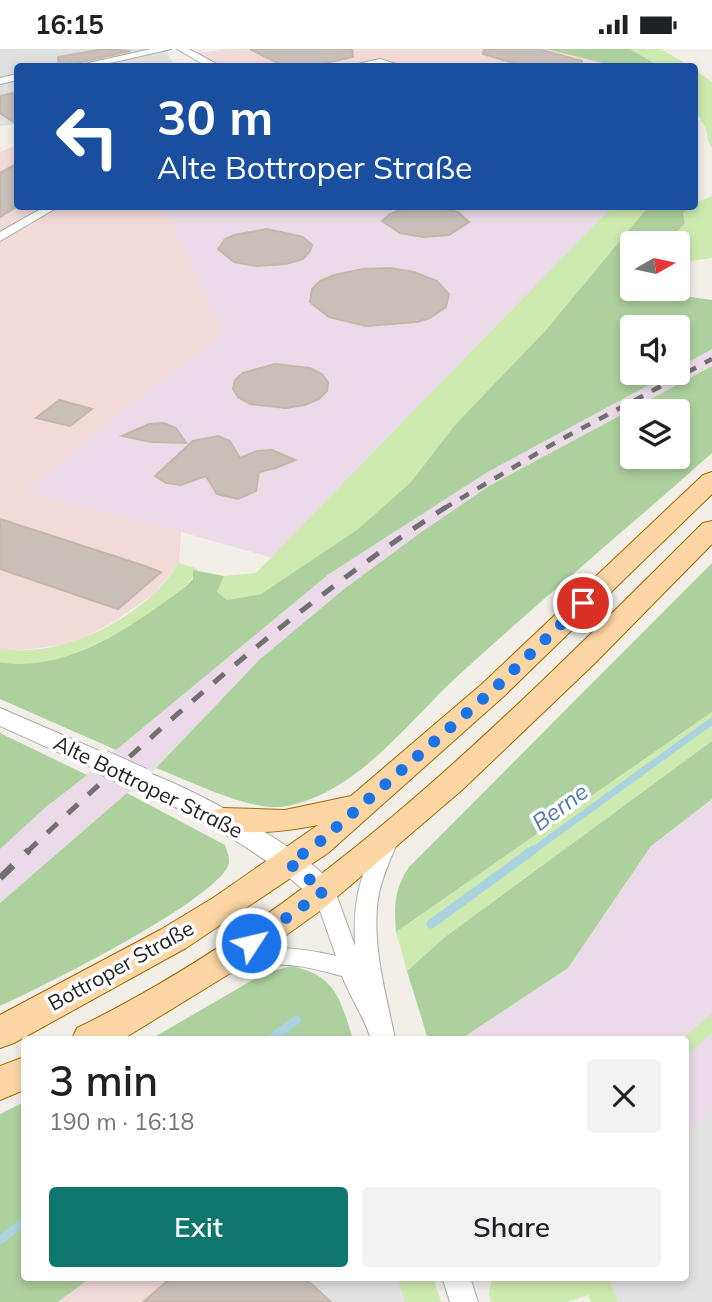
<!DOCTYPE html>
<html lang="en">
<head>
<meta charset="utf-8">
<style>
  :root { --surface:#fff; --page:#f2f2f2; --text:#202124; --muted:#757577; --accent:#0f766e }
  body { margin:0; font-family:Mulish,sans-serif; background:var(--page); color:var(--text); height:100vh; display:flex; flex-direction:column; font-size:26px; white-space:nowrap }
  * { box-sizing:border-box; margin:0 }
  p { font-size:23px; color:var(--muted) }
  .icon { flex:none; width:38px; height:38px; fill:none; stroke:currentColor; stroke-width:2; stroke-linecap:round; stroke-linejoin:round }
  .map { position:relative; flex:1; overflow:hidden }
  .panel { position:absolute; left:21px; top:987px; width:668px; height:245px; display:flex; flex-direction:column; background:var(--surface); border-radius:7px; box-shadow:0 4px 10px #0003 }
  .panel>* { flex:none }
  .banner { position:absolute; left:14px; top:14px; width:684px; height:147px; border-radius:7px; box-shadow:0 4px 10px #0003; background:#1a4fa0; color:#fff; overflow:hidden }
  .needle { width:46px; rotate:81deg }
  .fabs { position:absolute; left:620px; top:182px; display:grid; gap:14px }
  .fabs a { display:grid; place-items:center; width:70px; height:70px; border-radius:7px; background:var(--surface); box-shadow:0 4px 10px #0003; font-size:35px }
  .pin { position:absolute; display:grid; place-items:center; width:60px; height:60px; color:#fff; margin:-30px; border:4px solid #fff; border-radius:50%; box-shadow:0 2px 7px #0007 }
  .me { position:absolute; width:77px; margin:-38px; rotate:55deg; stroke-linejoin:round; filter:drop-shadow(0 0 5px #0008) }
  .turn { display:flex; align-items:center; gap:24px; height:147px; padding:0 28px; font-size:32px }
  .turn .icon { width:91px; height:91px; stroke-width:2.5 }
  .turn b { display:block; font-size:49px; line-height:60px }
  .round { display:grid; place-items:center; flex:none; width:74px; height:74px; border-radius:7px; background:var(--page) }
  .summary { display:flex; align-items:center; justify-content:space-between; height:119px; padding:0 28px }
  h1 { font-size:42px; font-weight:600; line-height:52px }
  .cta { display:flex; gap:14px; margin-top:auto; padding:14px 28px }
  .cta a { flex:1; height:80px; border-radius:7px; background:var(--accent); color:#fff; font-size:28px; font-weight:600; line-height:80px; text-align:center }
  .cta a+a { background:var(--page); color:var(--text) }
  .status { display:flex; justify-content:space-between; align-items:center; height:49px; padding:0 35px; background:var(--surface); direction:ltr }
  .status svg { height:19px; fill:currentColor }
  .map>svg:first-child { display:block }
  .residential { fill:#e0dfdf }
  .commercial { fill:#f2dad9 }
  .industrial { fill:#ebdbe8 }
  .grass { fill:#cdebb0 }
  .forest { fill:#add19e; fill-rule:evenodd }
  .parking { fill:#e2e2e2 }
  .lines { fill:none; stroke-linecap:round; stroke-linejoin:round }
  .stream-far1 { stroke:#aad3df; stroke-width:7 }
  .stream { stroke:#aad3df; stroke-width:9 }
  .building { fill:#c7bfb8; stroke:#c4b6ab; stroke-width:2 }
  .minor-casing { stroke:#a9a9a9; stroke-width:2 }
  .tertiary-casing { stroke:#a9a9a9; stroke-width:2 }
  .primary-casing { stroke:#a06b00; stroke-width:2 }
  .minor { fill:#fff; fill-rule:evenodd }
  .tertiary { fill:#fff; fill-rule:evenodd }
  .primary { fill:#fcd6a4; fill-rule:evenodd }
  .rail-far2 { stroke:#707070; stroke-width:4.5; stroke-dasharray:10 10; stroke-linecap:butt }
  .rail-far1 { stroke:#707070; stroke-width:5; stroke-dasharray:14 14; stroke-linecap:butt }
  .rail { stroke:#707070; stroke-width:7; stroke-dasharray:18 18; stroke-linecap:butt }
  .tertiary-bridge-casing { stroke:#a9a9a9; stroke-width:26; stroke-linecap:butt }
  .tertiary-bridge { stroke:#fff; stroke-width:24 }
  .route { stroke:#1a73e8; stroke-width:12; stroke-dasharray:0 21.6 }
  .labels { text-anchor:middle; stroke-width:7; stroke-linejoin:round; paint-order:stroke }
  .street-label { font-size:21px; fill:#222; stroke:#fff }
  .water-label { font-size:23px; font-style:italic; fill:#4a7aab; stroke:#fff }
</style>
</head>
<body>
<div class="status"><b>16:15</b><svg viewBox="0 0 49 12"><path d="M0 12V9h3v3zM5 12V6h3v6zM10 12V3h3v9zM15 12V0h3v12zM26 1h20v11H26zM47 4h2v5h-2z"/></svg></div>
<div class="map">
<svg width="712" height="1253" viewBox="0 0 712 1253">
  <rect width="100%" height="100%" fill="#f2efe9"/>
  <path class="residential" d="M0,0H165L173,14L178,17L18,18L17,75L0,77Z"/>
  <g class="commercial">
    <path d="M229,0H557L619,17L217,18L193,5Z"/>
    <path d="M17,96L18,158H49L0,186V103Z"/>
    <path d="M56,158H171L166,161L223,285L123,362L26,444L181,483L179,514L155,544L115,572L72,595L13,602L0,600V189Z"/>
    <path d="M90,1228L433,1229L441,1253H59Z"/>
  </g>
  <g class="industrial">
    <path d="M171,158H612L273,509L181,483L25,444L123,362L223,285L166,161Z"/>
    <path d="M712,300V317L489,437L344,540L259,611L156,719L0,854V800L46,758L329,525L486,424L671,324H677V320Z"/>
    <path d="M712,750V1253H618L609,1229L686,1228V990H461L568,919L651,797Z"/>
  </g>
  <g class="grass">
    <path d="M630,0H661L690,17H659Z"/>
    <path d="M695,21L712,33V99L708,92L706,80L695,60Z"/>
    <path d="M712,147V209L691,212L677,219V194H668L685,174L683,164L690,158H695V154Z"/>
    <path d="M618,158H648L545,282L454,377L411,433L355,483L261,545L227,551L217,543L224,527L256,524L608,162Z"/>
    <path d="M179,514L198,520C182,554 90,601 54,612C40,617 14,616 0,613V600C56,608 114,581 155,544C164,536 171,524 179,514Z"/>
    <path d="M712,663V692L445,888L407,922L396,883Z"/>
    <path d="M712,964V984L686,1007V990H682Z"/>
    <path d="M397,1229H433L441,1253H405Z"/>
    <path d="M492,1229H609L618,1253H591L588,1246L567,1253H491L489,1245Z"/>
  </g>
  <g class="forest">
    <path d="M546,0H630L659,17H615Z"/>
    <path d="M648,158H690L683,164L685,174L667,194H632V240L712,251V300L677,320V278H632V324H671L486,424L329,525L116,701L0,650V613C64,626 136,575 185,538L193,530V521L224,527L217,543L227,551L261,545L357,481L411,433L454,377L545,282Z"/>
    <path d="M712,317V404C629,478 543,549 461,624C409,671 359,743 287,757C251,764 191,732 156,719L259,611L344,540L420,484L489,437ZM632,362H677V408H632Z"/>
    <path d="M712,514V663L396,883C394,857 394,840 409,818Z"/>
    <path d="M0,684L87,726L46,758L0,800Z"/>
    <path d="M712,692V750L651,797L568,919L461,990H428L407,922L445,888Z"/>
    <path d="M127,744L225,796C227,803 231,810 228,817C211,854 42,938 0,957V854Z"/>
    <path d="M291,917C336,926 340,950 353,990H151L263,925Z"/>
    <path d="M24,1053V1228L90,1229L58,1253H0V1065Z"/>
  </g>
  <g class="parking">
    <path d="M712,1062V1253H618L609,1229L686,1228V1086Z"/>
    <path d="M304,1229H397L405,1253H331Z"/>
  </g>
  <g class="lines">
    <path class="stream-far1" d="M531,803L712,672"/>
    <g class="stream">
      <path d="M431,875L533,801"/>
      <path d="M271,990L296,971"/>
      <path d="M0,1191L24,1173"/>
    </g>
  </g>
  <g class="building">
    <path d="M104,0L130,2L59,18L58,8Z"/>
    <path d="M250,0H352L353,8L307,18H285Z"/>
    <path d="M484,0H538L582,12L581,18H527L483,5Z"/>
    <path d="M18,43V76L0,64V47Z"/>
    <path d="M18,114V157L0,168V124Z"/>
    <path d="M435,158L458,163L469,173L449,186L423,188L400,184L382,172L390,165L404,159Z"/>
    <path d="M267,180L303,188L312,196L310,202L303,210L286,215L256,217L234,213L218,200L225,190L234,186Z"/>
    <path d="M390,219L414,223L437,232L449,245L446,258L430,269L417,273L366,277L329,268L310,253L312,240L320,232L334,226L363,220Z"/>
    <path d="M275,315L310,319L322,325L328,333L327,342L319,350L305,356L286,359L250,355L238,348L233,340L235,331L243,324Z"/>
    <path d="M59,351L92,360L70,377L36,369Z"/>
    <path d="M164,374L176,379L186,394L151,393L122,387L149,375Z"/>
    <path d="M218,387L230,392L240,409L257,402L272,401L295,411L276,419L259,423L256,442L238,450L217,445L206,427L181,436L166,434L155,427L193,392Z"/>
    <path d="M0,470L145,517L161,523L118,560L100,554L0,520Z"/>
    <path d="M172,1228H304L331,1253H143Z"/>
  </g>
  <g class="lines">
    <g class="minor-casing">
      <g id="minor">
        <path d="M151,0H171L93,18H71Z"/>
        <path d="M177,0H189L222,18H208Z"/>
        <path d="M380,10L406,18H344Z"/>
        <path d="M18,25V31L0,35V29Z"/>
        <path d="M44,158H58L0,192V183Z"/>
        <path d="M387,785L395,787L398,792C391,809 383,826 379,844C370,892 386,944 395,990H371C364,968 351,950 342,927C319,921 296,914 272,916C254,917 235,929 218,923L214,917L218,911C264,896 289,896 336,907L313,842L316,836L324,834L332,836L335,842L355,897C353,855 359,830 376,792L379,787Z"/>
        <path d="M442,1228H470L478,1253H450Z"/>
      </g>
    </g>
    <g class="tertiary-casing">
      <g id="tertiary">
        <path d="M0,659L111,707L115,713L111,719L102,721L93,719L0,677Z"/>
        <path d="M142,722C183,733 318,807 338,842L334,849C316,855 306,843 292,831C243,792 189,764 133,737L129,731L133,725Z"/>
      </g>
    </g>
    <g class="primary-casing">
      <g id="primary">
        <path d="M712,423V445L504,647L328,804L186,899L14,994L0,999V966L160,881L213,849L318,776C284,783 245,787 211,778L206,770L211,762L223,759L285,761L351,747L482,635L703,426Z"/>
        <path d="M712,472V495L594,615L462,741L324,859L250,912L123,990H72L77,979C320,861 513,662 703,474Z"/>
        <path d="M24,1008V1041L0,1051V1017Z"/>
      </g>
    </g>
    <use href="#minor" class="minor"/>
    <use href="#tertiary" class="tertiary"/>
    <use href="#primary" class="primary"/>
    <path class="rail-far2" d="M443,460L558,392L712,310"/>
    <path class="rail-far1" d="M27,803C158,679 294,557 446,458"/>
    <path class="rail" d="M0,829L29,801"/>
    <g class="tertiary-bridge-casing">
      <path id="tertiary-bridge" d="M102,713L142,731"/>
    </g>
    <use href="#tertiary-bridge" class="tertiary-bridge"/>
  </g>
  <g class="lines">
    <path class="route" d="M251,894L324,842L289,814L316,796L493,641L583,554"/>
  </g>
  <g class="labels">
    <g class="street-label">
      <text transform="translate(148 738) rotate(26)" y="7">Alte Bottroper Straße</text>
      <text transform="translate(121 917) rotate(-29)" y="7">Bottroper Straße</text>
    </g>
    <g class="water-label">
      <text transform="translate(560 758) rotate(-36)" y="8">Berne</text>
    </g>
  </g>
</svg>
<div class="fabs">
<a><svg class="needle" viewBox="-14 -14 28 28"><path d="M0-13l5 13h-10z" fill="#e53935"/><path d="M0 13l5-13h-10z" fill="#757577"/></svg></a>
<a><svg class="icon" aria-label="sound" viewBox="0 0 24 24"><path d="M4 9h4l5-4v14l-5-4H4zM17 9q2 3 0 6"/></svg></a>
<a><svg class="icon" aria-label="layers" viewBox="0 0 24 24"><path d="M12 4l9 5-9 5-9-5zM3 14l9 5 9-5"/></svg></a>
</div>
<div class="pin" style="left:583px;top:554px;background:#d93025"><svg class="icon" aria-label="arrive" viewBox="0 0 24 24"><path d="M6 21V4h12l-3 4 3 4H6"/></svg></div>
<svg class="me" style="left:251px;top:894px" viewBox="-20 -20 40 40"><circle r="17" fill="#1a73e8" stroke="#fff" stroke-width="3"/><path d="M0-11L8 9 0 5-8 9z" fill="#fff"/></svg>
<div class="banner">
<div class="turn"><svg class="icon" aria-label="left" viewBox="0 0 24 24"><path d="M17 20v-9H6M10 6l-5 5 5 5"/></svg><div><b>30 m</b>Alte Bottroper Straße</div></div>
</div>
<section class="panel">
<div class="summary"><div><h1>3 min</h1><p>190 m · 16:18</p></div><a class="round"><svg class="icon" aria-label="close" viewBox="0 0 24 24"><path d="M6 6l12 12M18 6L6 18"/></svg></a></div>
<div class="cta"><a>Exit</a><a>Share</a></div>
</section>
</div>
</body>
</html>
